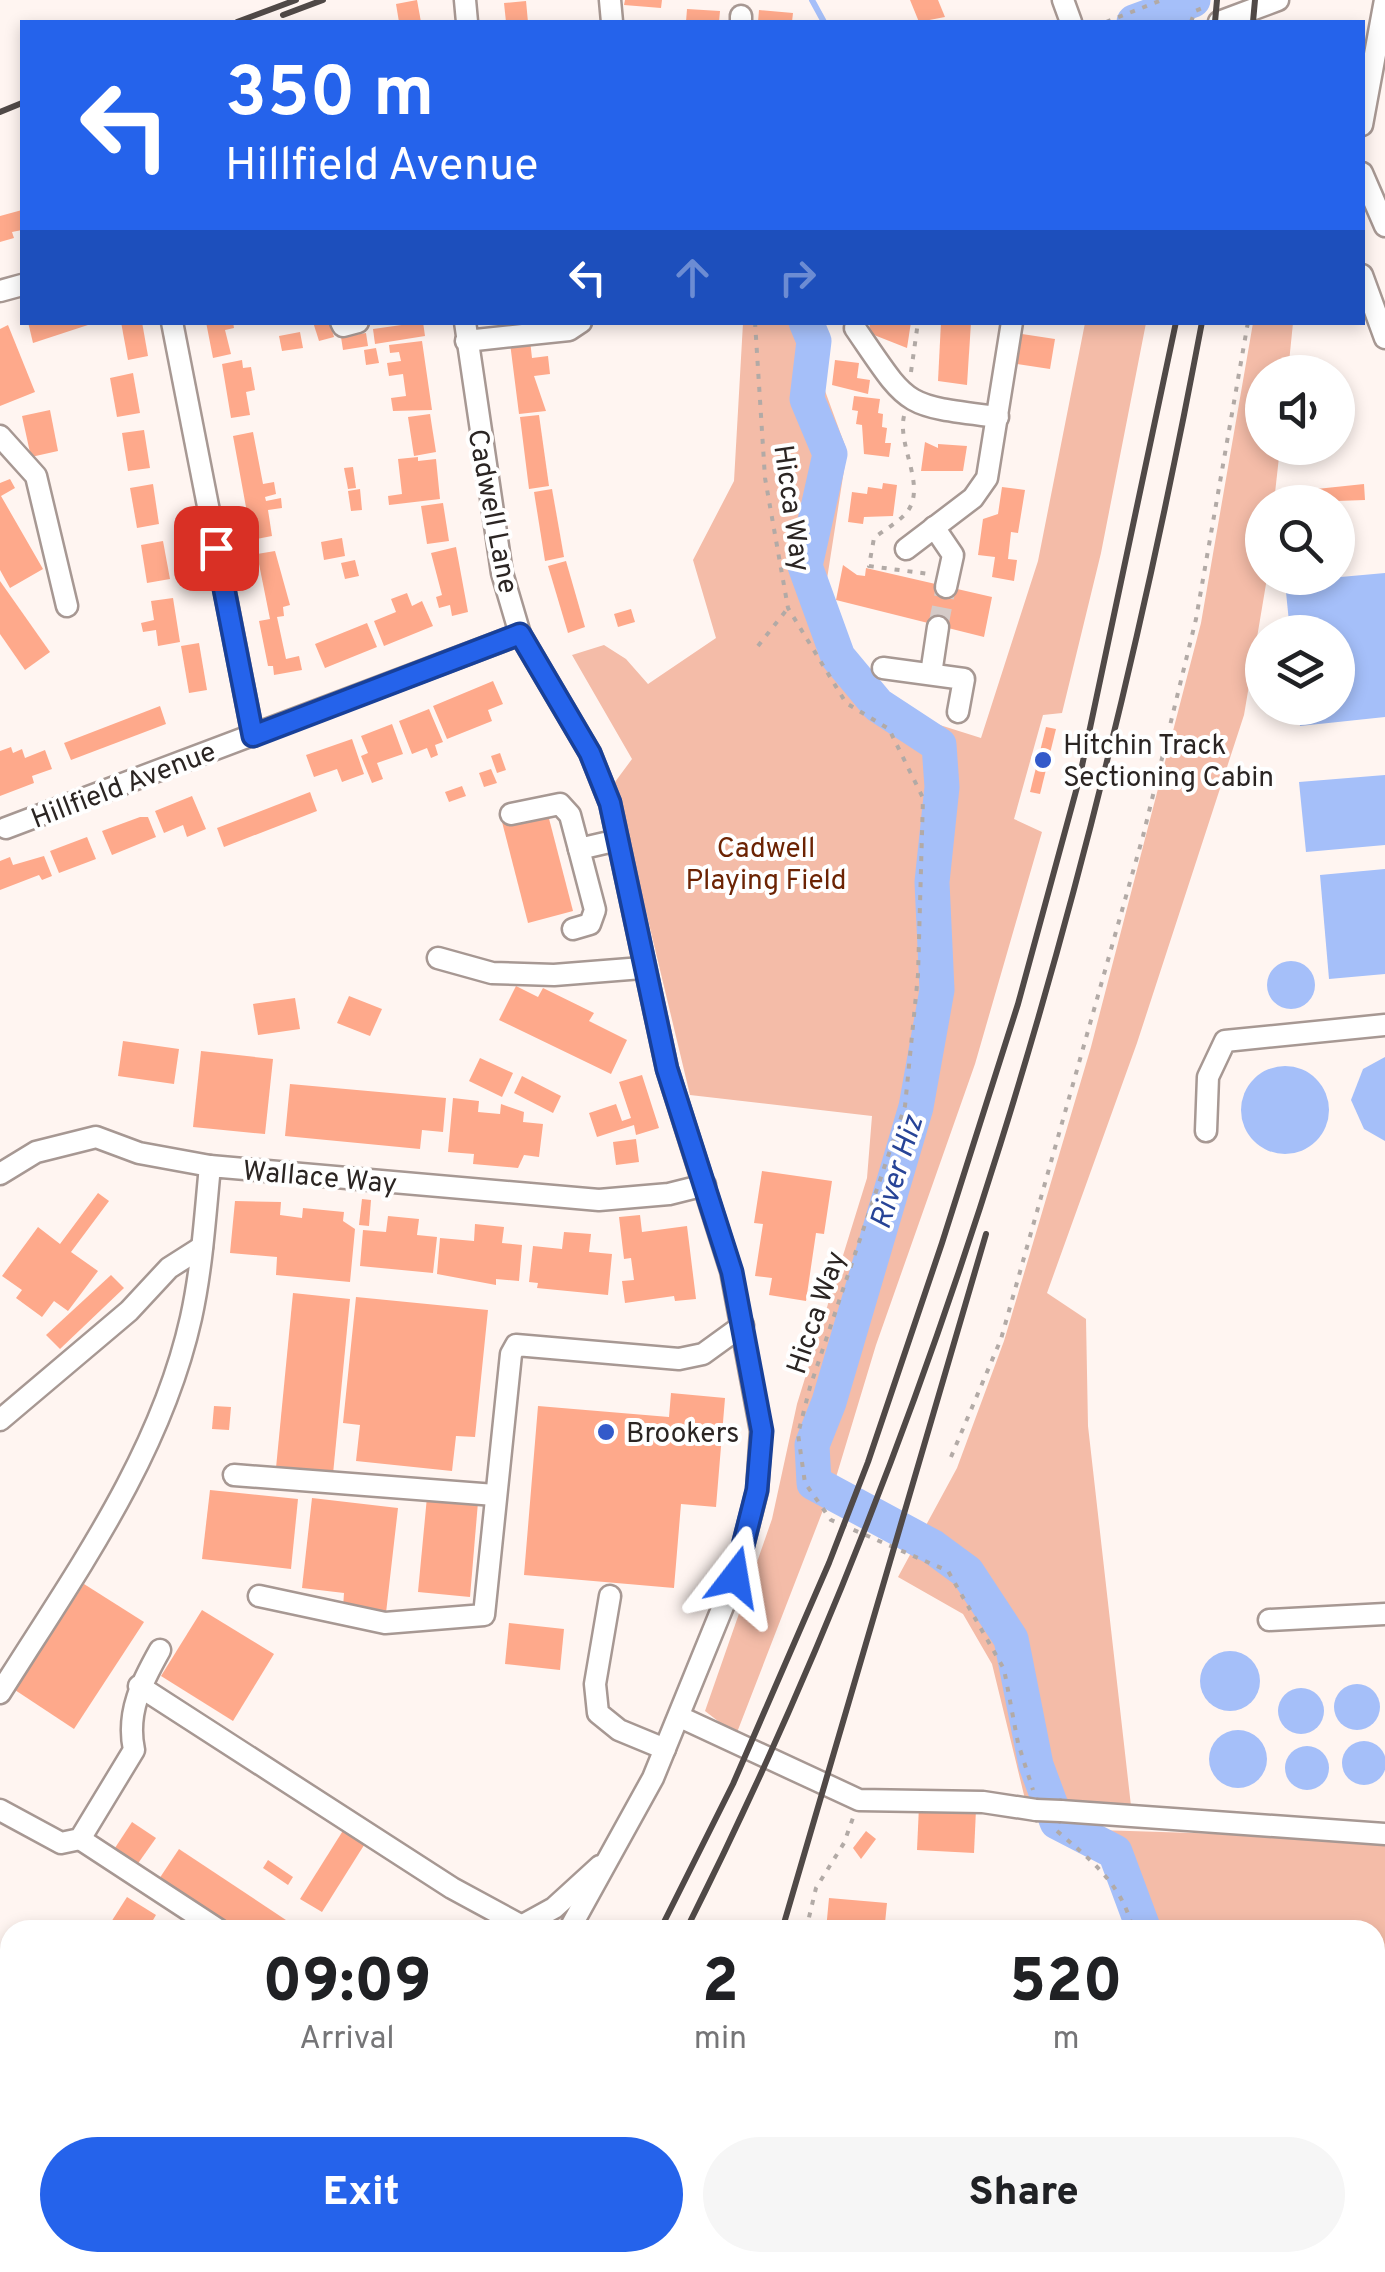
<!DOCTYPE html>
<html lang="en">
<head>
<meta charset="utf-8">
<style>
  :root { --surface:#fff; --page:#f6f6f6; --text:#202124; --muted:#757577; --accent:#2563eb }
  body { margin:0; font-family:Overpass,sans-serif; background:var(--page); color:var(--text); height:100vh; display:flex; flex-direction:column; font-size:38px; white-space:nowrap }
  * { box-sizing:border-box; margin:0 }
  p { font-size:32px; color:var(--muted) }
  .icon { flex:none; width:55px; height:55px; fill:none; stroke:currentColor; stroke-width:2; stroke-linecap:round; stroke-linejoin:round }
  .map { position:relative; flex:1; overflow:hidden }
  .panel { position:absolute; left:0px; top:1920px; width:1385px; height:352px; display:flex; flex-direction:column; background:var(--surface); border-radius:30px 30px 0 0; box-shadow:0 5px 15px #0003 }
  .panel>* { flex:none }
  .top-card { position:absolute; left:20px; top:20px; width:1345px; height:305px; border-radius:0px; box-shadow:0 5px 15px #0003; background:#2563eb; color:#fff; overflow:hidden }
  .buttons { position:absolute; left:1245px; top:355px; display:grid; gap:20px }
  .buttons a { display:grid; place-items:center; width:110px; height:110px; border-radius:50%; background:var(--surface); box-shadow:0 5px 15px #0003; font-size:50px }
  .pin { position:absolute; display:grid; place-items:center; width:85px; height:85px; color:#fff; margin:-42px; border-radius:20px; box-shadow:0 5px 15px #0006 }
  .me { position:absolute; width:110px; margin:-55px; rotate:14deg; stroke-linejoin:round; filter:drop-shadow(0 0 8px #0008) }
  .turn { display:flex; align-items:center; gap:35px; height:210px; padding:0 40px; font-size:45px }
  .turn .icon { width:130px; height:130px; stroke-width:2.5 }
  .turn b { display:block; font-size:70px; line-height:85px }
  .lanes { display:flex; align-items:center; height:95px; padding:0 40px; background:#0003; justify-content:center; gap:50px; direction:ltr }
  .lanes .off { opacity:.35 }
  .eta { display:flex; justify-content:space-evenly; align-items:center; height:170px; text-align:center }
  .eta b { font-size:60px; font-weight:800; line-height:70px }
  .cta { display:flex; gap:20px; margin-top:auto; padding:20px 40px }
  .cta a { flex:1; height:115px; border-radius:60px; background:var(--accent); color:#fff; font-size:40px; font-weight:800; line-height:115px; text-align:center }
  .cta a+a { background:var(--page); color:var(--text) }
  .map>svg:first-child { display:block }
  .green { fill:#f4bca8 }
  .water { fill:#a5bff9 }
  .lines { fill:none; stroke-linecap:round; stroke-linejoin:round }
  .stream { stroke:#a5bff9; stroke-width:6 }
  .river { stroke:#a5bff9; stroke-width:35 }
  .building { fill:#fea98b }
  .minor-tunnel { stroke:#d5cbc8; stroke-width:20; stroke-dasharray:20 10; stroke-linecap:butt }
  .minor-casing { stroke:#a79893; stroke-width:25 }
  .path { stroke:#b2aaa6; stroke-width:4; stroke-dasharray:5 8; stroke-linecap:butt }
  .minor { stroke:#fff; stroke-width:20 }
  .rail { stroke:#504947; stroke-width:6 }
  .minor-bridge-casing { stroke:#a79893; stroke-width:25; stroke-linecap:butt }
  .minor-bridge { stroke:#fff; stroke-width:20 }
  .route-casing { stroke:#184099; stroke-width:25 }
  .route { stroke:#2563eb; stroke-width:18 }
  .poi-dot { fill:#335aca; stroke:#fff; stroke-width:4 }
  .labels { text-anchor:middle; stroke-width:8; stroke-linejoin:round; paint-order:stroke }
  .street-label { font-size:28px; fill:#2b2523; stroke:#fff }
  .poi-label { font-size:28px; fill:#2b2523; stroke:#fff; text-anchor:start }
  .park-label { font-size:28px; fill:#6c2303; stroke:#fff }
  .water-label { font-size:30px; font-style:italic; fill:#274497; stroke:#fff }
</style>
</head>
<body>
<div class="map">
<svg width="1385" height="2272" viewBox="0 0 1385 2272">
  <rect width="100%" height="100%" fill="#fff5f1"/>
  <g class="green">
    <path d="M743,323H818L824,388L847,451L827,579L843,636L889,709L981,738L1038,561L1085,323H1146L1101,553L1062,713L1043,715L1014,819L1042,832L975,1064L876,1345L837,1474L736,1735L705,1711L772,1519L797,1404L867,1178L872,1116L690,1095L615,782L632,759L572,655L604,645L626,659L648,684L716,638L693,560L734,481Z"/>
    <path d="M1253,323H1293L1288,372H1262V448H1280L1274,502H1262V578H1267L1244,715L1137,1043L1047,1293L1086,1319L1088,1426L1131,1806L1025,1799L992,1664L963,1614L898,1577L957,1468L1004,1341L1091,1047L1201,623Z"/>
    <path d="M1098,1830L1385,1839V2032L1375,2048V1930H1154Z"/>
    <path d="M1375,2172L1385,2174V2272H1234L1240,2263L1375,2262Z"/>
  </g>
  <g class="water">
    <path d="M1385,573V717L1300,726L1298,708H1338V632H1290L1285,582Z"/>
    <path d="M1385,775V845L1306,852L1299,782Z"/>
    <path d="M1385,869V974L1329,979L1320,875Z"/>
    <circle cx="1291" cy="985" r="24"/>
    <path d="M1385,1057V1141L1364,1129L1351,1100L1363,1069Z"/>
    <circle cx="1285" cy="1110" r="44"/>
    <circle cx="1230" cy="1681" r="30"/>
    <circle cx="1357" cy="1707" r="23"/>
    <circle cx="1301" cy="1711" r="23"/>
    <circle cx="1238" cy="1759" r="29"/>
    <circle cx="1364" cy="1763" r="22"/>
    <circle cx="1307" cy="1768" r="22"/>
  </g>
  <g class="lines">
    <path class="stream" d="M812,0L824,22"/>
    <g class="river">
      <path d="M1134,22L1193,0"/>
      <path d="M806,322L814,341L807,399L830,454L805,566L838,657L878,705L939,745L942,787L932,882L937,990L916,1107L829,1402L812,1445L814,1483L933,1547L967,1572L1011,1639L1036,1765L1057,1822L1115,1852L1144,1930"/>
      <path d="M1244,2272L1251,2262"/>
    </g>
  </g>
  <g class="building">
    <path d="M417,0L421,22H399L396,4Z"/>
    <path d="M625,0H662L661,8L624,5Z"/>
    <path d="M910,0H938L945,17L919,22Z"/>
    <path d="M526,1L528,22H506L504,3Z"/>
    <path d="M687,9L720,11L719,22H686Z"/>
    <path d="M759,10L793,13L792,22H758Z"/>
    <path d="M22,210V230L12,232L14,238L0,242V216Z"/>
    <path d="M28,322H91V324L33,343Z"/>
    <path d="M121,322H142L148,356L128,360Z"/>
    <path d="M206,322H233L234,328L225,330L231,354L213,358Z"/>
    <path d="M313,322H330L334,337L319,341Z"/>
    <path d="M423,322L425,336L375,344L373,329Z"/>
    <path d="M870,322H911L907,348L869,333Z"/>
    <path d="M941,322H971L967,385L938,381Z"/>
    <path d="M8,325L35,392L0,406V329Z"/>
    <path d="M300,332L303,348L282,351L279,336Z"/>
    <path d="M366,333L368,346L343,350L341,337Z"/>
    <path d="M1022,334L1055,339L1050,369L1017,364Z"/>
    <path d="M530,340L532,358L548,356L550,374L534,376L546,411L519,414L510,343Z"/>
    <path d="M422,341L432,410L393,411L391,398L406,396L403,374L389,376L387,363L401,361L399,352L390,353L389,345Z"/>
    <path d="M376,348L379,363L366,365L364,350Z"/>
    <path d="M242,360L243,368L251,367L255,390L246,392L250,415L231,418L222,364Z"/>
    <path d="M835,360L859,363L857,378L870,380L868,394L832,385Z"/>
    <path d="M133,373L140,413L117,417L110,378Z"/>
    <path d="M854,396L880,399L878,413L883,414L882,427L887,428L885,443H891L889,457L864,454L862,425L856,424L858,411L852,410Z"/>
    <path d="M50,410L58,451L31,457L22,416Z"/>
    <path d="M430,414L436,452L414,456L408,417Z"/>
    <path d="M539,415L549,486L529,489L520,417Z"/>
    <path d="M144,430L150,468L128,471L122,433Z"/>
    <path d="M253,432L263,484L274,482L276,494L265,497L266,501L281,498L282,508L268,510L272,536L252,540L233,436Z"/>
    <path d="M925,442L938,448V444L967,446L963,471H921Z"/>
    <path d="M418,457V461L436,459L440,499L389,505L388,496L402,494L398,459Z"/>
    <path d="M353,467L356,488L348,489L344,468Z"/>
    <path d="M10,479L15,488L1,496L43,569L10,588L0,570V483Z"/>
    <path d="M883,483L897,485L893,516L864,517L863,524L848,522L852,492L867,494L868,487L882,489Z"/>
    <path d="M153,484L159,524L137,528L130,488Z"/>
    <path d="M1364,484L1365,500L1308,502L1307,490Z"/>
    <path d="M1002,487L1025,490L1018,533L1011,532L1008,559L1017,560L1014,581L992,577L995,557L978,555L983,519L998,514Z"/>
    <path d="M360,489L362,510L351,511L348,491Z"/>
    <path d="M552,489L564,557L545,561L534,492Z"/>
    <path d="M443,503L449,541L427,544L421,506Z"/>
    <path d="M342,538L345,556L324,560L321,542Z"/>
    <path d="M163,541L170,579L147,583L141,545Z"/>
    <path d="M456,547L468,612L452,616L450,605L439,608L436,597L442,595L431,553Z"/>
    <path d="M275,551L290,605L283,607L284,616L277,617L286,659L299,656L302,670L274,675L273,666H268L259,621L270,619L257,554Z"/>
    <path d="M355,560L359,576L345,579L341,563Z"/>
    <path d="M566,561L585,627L568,633L548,566Z"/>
    <path d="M843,565L857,575L865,576L866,568L992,597L984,637L836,600Z"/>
    <path d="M0,581L50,652L25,670L0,634Z"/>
    <path d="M407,593L412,606L422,601L433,626L384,646L374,621L396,612L391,599Z"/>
    <path d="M173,598L180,642L158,646L156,630L143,632L141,623L154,620L151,601Z"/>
    <path d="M631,609L635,622L618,627L614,614Z"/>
    <path d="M367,623L377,647L325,668L315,644Z"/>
    <path d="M199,643L207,690L189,693L181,646Z"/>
    <path d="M493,681L503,704L488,710L492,721L447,739L433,706Z"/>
    <path d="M160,706L166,724L71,760L64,743Z"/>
    <path d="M429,709L443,742L435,745L438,755L431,758L427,748L412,754L399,721Z"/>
    <path d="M392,724L403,754L377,763L383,779L372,783L361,756L368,753L361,736Z"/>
    <path d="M1046,727L1056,729L1040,794L1030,792Z"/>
    <path d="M352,739L364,774L342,782L337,769L314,777L306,755Z"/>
    <path d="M11,747L13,753L22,749L25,758L45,750L52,769L32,776L34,783L0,796V751Z"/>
    <path d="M500,753L506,770L497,773L491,756Z"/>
    <path d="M491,769L497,783L484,787L479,773Z"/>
    <path d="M462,786L466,796L449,802L445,792Z"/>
    <path d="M310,792L317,811L224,847L217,828Z"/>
    <path d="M192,796L206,829L187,837L183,825L164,833L155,811Z"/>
    <path d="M546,807L573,911L528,923L501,818Z"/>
    <path d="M140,817H148L156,837L112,855L102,831Z"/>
    <path d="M87,837L96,859L59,873L50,851Z"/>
    <path d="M44,856L52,876L42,880L39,875L0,890V861L10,857L13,865Z"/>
    <path d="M516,986L538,997L543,988L594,1013L589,1021L627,1040L611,1074L499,1020Z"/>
    <path d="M349,996L382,1009L370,1036L337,1023Z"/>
    <path d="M295,998L300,1029L258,1035L253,1004Z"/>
    <path d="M123,1041L179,1049L174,1084L118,1076Z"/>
    <path d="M201,1051L273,1059L265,1134L193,1127Z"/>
    <path d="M480,1058L513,1073L502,1097L469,1081Z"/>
    <path d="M642,1075L659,1128L636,1135L634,1125L597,1137L589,1113L616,1104L622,1121L631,1118L619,1082Z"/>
    <path d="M522,1076L561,1096L553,1113L514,1093Z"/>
    <path d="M290,1084L446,1098L443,1132L422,1130L420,1149L285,1136Z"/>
    <path d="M453,1098L479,1101L478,1112L500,1114L501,1104L524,1112L523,1122L543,1124L539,1157L524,1155L518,1168L473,1164L474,1154L448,1152Z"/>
    <path d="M636,1139L639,1162L616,1165L613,1142Z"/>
    <path d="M762,1171L832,1181L824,1234L816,1233L806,1301L769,1295L772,1278L755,1276L763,1224L754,1223Z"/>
    <path d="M98,1193L109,1201L71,1252L98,1271L68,1311L54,1301L42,1317L16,1298L22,1290L2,1276L38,1227L60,1244Z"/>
    <path d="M362,1199L371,1200L369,1226L359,1225Z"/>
    <path d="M235,1201L281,1202L280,1215L302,1218L303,1208L344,1212L343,1221L355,1229L350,1282L276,1275L277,1257L230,1253Z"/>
    <path d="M640,1215L642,1232L687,1226L696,1299L675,1301L674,1296L625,1303L622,1281L634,1280L631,1258L624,1259L619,1217Z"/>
    <path d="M388,1216L419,1219L417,1235L437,1237L433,1273L360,1266L363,1230L386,1232Z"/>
    <path d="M475,1224L504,1227L502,1243L522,1245L519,1281L496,1279V1285L437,1274L440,1238L474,1241Z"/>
    <path d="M564,1232L591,1234L589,1252L612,1254L608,1295L537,1288L538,1283L529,1282L533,1246L562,1249Z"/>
    <path d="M111,1275L124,1288L60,1349L46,1335Z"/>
    <path d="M293,1293L350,1299L333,1474L276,1468Z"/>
    <path d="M356,1297L488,1310L475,1437L456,1436L452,1471L356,1461L360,1425L343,1423Z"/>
    <path d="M671,1393L725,1398L716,1507L681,1504L674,1588L524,1575L538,1406L669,1417Z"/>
    <path d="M214,1406L231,1407L229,1430L212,1429Z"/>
    <path d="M210,1490L298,1499L291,1569L202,1559Z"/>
    <path d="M427,1497L478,1502L470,1597L418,1592Z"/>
    <path d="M312,1498L398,1508L386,1613L343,1608L344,1593L302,1588Z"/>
    <path d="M84,1584L144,1622L74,1729L15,1690Z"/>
    <path d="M202,1610L274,1654L233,1721L161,1676Z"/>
    <path d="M509,1623L564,1629L560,1670L505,1664Z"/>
    <path d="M919,1806L976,1809L974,1853L917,1850Z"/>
    <path d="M132,1822L156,1838L134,1869L111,1854Z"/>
    <path d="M344,1829L366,1842L322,1912L300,1899Z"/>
    <path d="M866,1831L876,1839L861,1859L853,1848Z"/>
    <path d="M179,1849L301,1930H230L157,1882Z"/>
    <path d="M268,1860L293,1877L288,1885L263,1868Z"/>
    <path d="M127,1897L156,1915L147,1930H106Z"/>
    <path d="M829,1898L887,1903L885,1923L908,1924V1930H826Z"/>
  </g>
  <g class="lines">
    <path class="minor-tunnel" d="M938,627L946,587"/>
    <g class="minor-casing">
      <g id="minor">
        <path d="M465,0L467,22"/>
        <path d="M610,0L612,22"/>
        <path d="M1063,0L1071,22"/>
        <path d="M741,22V16"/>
        <path d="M1219,22L1278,0"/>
        <path d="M1362,125L1385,0"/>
        <path d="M1362,173L1385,226"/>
        <path d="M1362,275L1385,338"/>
        <path d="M0,291L22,285"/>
        <path d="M172,322L253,736"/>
        <path d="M341,322L343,326L358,322"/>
        <path d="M465,322L502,573L520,634L590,753L610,803L667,1069L731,1271L761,1431L757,1491L735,1577L653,1778L569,1930"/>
        <path d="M855,328C910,408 901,405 998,417"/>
        <path d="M466,341L569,330L581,322"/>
        <path d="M0,436L36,476L67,606"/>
        <path d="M934,527L953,555L946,587"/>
        <path d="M906,549L973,498L987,478L1012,322"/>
        <path d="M883,668L964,679L958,712"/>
        <path d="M931,674L938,627"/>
        <path d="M511,814L560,804L570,815L579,849"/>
        <path d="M6,828L520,634"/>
        <path d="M573,929L590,924L595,910L579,849L618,840"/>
        <path d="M438,958L492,973L554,975L642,968"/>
        <path d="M1206,1131L1208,1077L1225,1041L1385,1025"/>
        <path d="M0,1174L36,1152L96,1137L139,1153L210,1166"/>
        <path d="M0,1420L129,1311L169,1268L202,1247"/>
        <path d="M234,1475L495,1495"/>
        <path d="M259,1596L385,1623L484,1615L511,1354L516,1345L679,1359L703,1354L743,1325"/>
        <path d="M610,1596L595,1684L598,1713L619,1730L665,1749"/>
        <path d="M1269,1620L1385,1614"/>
        <path d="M139,1686L452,1888L522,1926"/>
        <path d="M0,1693C74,1575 160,1457 191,1318C202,1268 205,1217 210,1166L599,1200L669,1194L705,1185"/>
        <path d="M680,1717L859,1800L983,1802L1036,1810"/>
        <path d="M0,1810L61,1843L80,1839L134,1750C126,1712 142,1682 160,1650"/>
        <path d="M1061,1811L1385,1834"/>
        <path d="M80,1839L219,1930"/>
        <path d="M514,1930L554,1908L600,1866"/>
        <path d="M1375,2146L1385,2094"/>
        <path d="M333,2272L340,2262"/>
      </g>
    </g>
    <g class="path">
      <path d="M1106,22L1162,0"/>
      <path d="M1191,22L1195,11L1205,7"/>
      <path d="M755,322L765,478L788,608L846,703L889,729L923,798L918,975L905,1106L810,1387L798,1434L805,1483L831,1520L948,1571L1004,1669L1018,1743L1033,1790"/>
      <path d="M911,372L918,322"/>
      <path d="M904,416C897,446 927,486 907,512C899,522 884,530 874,538L869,566L929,574"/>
      <path d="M758,646L788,608"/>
      <path d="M951,1457L1001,1339L1143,836L1196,619L1248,322"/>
      <path d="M1057,1831C1092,1861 1122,1884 1133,1930"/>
      <path d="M806,1930L816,1888L844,1843L854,1815"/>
      <path d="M706,2272L710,2262"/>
      <path d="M1194,2272L1202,2262"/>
      <path d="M1277,2272L1281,2262"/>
    </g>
    <use href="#minor" class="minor"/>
    <g class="rail">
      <path d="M283,15L323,0"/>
      <path d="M237,22L296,0"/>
      <path d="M1215,22L1217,0"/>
      <path d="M1253,22L1255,0"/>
      <path d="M0,112L22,103"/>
      <path d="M660,1930L733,1784L829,1563L868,1462L942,1243L1018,1004L1079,780L1176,322"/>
      <path d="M686,1930C940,1425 1098,876 1202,322"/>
      <path d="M782,1930L986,1234"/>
      <path d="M481,2272L487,2262"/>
      <path d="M508,2272L514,2262"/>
      <path d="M669,2272L673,2262"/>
    </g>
    <g class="minor-bridge-casing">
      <path id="minor-bridge" d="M1036,1810L1061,1811"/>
    </g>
    <use href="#minor-bridge" class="minor-bridge"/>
  </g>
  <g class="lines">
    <g class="route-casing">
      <path id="route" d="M216,548L253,736L520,634L590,753L610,803L667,1069L732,1272L762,1431L757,1490L735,1577"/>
    </g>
    <use href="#route" class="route"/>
  </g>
  <g class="poi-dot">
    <circle cx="1043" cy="760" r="10"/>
    <circle cx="606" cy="1432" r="10"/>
  </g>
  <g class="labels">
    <g class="street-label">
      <text transform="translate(793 508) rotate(82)" y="10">Hicca Way</text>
      <text transform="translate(494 511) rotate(79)" y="10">Cadwell Lane</text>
      <text transform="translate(123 784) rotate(-21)" y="10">Hillfield Avenue</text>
      <text transform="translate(320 1176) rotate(5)" y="10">Wallace Way</text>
      <text transform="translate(815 1312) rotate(-71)" y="10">Hicca Way</text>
    </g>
    <g class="poi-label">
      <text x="1063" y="754">Hitchin Track<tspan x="1063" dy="32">Sectioning Cabin</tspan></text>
      <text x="626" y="1442">Brookers</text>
    </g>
    <g class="park-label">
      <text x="766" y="857">Cadwell<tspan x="766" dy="32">Playing Field</tspan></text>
    </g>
    <g class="water-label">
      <text transform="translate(896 1172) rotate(-73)" y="10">River Hiz</text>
    </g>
  </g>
</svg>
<div class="buttons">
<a><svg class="icon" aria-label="sound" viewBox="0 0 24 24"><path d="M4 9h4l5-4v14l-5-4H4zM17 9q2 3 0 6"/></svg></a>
<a><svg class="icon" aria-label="search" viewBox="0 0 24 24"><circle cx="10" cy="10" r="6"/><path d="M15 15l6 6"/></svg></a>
<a><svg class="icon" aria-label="layers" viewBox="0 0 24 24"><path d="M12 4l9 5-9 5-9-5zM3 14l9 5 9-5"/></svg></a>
</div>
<div class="pin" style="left:216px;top:548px;background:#d93025"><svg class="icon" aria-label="arrive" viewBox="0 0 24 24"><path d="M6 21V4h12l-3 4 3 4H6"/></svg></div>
<svg class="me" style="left:735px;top:1577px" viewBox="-20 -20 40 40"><path d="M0-17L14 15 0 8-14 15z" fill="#2563eb" stroke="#fff" stroke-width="4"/></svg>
<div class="top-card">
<div class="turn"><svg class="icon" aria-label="left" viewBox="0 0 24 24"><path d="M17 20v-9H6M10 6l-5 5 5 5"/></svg><div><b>350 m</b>Hillfield Avenue</div></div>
<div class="lanes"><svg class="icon" aria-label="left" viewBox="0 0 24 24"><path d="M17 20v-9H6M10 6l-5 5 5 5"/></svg><svg class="icon off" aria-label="ahead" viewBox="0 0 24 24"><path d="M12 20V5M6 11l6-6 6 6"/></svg><svg class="icon off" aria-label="right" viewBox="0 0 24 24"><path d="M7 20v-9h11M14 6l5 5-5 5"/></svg></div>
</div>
<section class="panel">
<div class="eta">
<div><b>09:09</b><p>Arrival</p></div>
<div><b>2</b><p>min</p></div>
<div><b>520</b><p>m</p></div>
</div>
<div class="cta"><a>Exit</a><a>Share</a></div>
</section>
</div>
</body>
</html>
